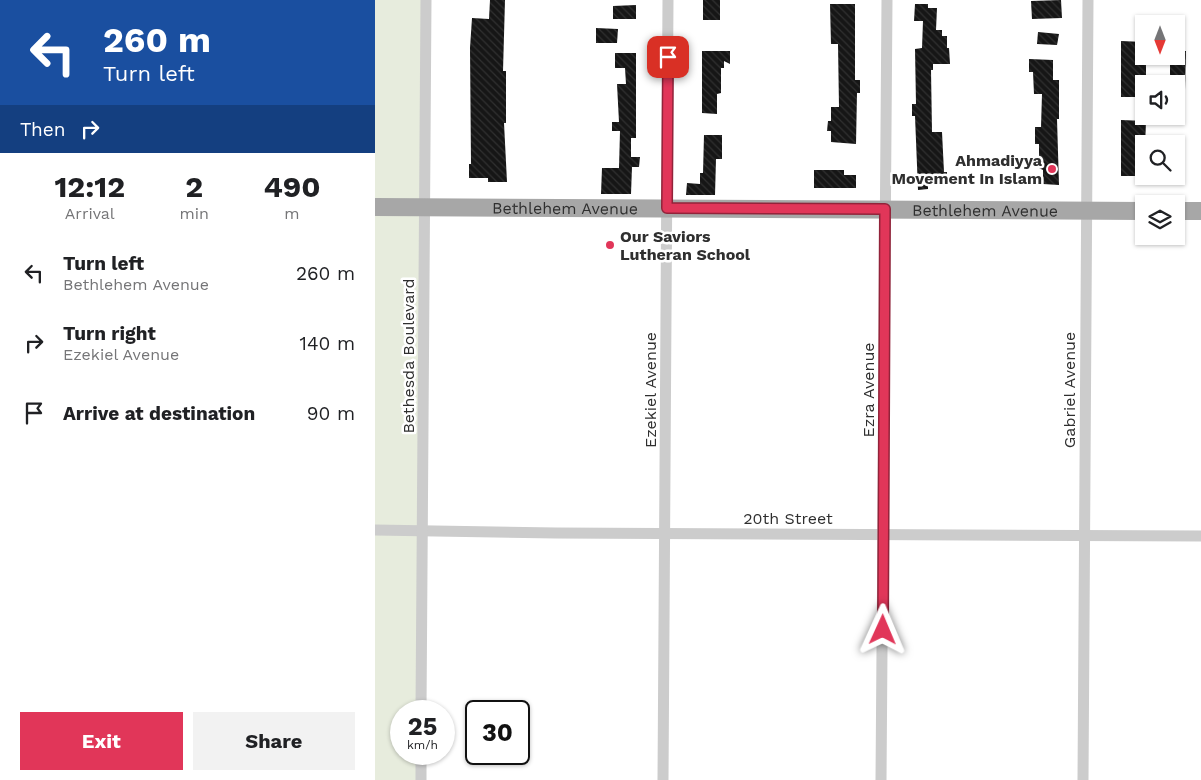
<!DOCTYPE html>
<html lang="en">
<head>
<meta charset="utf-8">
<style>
  :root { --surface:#fff; --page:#f2f2f2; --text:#202124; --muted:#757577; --accent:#e13659 }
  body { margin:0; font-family:"Work Sans",sans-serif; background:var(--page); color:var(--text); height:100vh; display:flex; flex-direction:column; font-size:19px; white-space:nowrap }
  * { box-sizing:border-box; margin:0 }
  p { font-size:16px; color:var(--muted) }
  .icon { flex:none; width:28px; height:28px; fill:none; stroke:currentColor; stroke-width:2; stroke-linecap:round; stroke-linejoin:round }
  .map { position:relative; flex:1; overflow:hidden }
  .side { display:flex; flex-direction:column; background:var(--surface); width:375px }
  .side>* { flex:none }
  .top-card { background:#1a4fa0; color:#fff; overflow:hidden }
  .needle { width:32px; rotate:180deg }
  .buttons { position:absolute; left:760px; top:15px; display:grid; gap:10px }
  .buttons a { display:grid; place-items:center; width:50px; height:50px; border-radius:0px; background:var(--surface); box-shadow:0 1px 4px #0004; font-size:25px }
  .speed { position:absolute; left:15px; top:700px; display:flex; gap:10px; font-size:25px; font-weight:700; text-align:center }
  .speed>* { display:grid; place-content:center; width:65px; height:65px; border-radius:50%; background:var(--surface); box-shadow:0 1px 4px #0004; line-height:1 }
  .speed small { font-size:12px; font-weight:400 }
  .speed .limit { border:2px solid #111; border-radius:8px; background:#fff; color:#111 }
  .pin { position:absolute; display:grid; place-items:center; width:42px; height:42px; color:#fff; margin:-21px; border-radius:10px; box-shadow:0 2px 8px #0006 }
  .me { position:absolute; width:55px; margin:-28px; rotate:1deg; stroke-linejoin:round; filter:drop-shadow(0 0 4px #0008) }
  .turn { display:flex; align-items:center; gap:18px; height:105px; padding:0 20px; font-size:22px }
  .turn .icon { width:65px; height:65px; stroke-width:2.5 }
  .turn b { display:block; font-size:35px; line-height:42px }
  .then { display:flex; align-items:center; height:48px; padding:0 20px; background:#0003; gap:10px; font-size:19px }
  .eta { display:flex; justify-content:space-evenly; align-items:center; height:85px; text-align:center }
  .eta b { font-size:30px; font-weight:700; line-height:35px }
  .action { display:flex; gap:10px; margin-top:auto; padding:10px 20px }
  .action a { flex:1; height:58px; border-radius:0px; background:var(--accent); color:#fff; font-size:20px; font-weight:700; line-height:58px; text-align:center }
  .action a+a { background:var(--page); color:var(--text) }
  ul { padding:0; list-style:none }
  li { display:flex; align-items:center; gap:15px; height:70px; padding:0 20px }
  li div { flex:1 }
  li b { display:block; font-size:19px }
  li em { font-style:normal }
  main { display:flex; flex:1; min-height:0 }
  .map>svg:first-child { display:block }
  .green { fill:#e7ecdd }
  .building { fill:url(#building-back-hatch) }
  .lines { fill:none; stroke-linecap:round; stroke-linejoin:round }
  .street { stroke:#ccc; stroke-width:11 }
  .primary { stroke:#a7a7a7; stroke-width:18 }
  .route-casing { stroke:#92233a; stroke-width:12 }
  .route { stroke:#e13659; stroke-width:9 }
  .poi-dot { fill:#e13659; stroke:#fff; stroke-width:2 }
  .labels { text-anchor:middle; stroke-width:5; stroke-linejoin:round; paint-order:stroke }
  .poi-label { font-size:16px; font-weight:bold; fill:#2f2f2f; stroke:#fff; text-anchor:end }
  .street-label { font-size:16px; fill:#2f2f2f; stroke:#fff }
</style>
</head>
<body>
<main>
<section class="side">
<div class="top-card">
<div class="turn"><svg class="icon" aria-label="left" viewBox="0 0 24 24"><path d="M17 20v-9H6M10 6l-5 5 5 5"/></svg><div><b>260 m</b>Turn left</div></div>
<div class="then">Then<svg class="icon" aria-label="right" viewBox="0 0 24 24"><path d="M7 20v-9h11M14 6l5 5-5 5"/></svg></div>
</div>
<div class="eta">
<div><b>12:12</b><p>Arrival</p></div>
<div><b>2</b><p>min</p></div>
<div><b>490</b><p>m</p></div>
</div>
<ul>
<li><svg class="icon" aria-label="left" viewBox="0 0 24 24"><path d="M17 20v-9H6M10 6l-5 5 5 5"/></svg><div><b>Turn left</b><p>Bethlehem Avenue</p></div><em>260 m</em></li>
<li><svg class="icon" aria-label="right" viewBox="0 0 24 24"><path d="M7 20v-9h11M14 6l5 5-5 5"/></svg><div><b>Turn right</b><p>Ezekiel Avenue</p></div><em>140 m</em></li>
<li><svg class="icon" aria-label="arrive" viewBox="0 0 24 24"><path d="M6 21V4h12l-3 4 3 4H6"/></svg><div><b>Arrive at destination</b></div><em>90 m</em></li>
</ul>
<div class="action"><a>Exit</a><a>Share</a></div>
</section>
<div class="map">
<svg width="826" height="780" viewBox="0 0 826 780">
  <defs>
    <pattern id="building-back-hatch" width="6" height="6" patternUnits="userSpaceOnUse" patternTransform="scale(1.25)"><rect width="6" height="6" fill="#161616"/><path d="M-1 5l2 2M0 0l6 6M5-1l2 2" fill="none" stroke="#303030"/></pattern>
  </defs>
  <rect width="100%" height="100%" fill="#fff"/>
  <path class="green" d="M0,0H51L46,711H26V754H45V780H0Z"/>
  <g class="building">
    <path d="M115,0H130L128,71H131V123H129L132,182H113V178H94V164H96L95,48L97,18L114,19Z"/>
    <rect x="328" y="0" width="17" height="20"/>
    <path d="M686,0L687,18L657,19L656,1Z"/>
    <path d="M455,4H480V80H485V93H482L481,144L456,142V131H452L453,121H456V107H464L463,44H456Z"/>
    <path d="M540,4H553V8H562L561,30H567V36H572V48H574L575,64H558V70H556L557,132H567L569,172H572V184H553V189L543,190L540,116H537V104H541L540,49L547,48L548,21H539Z"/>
    <path d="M261,5V19H238V6Z"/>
    <path d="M221,28L243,29L242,43H221Z"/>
    <path d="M663,32L684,34L682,45L662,44Z"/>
    <path d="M746,41L769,42V56H771V84H769V97H746Z"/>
    <path d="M327,51H355V64L349,61V68H346V93L342,94V114L327,113Z"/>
    <path d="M801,51H811L810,90H801V84H795V56H801Z"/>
    <path d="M240,53H261V138H256V157H265L264,167H257L256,194H226L227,168H244L245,131H237V122H244L242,84H251L250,68H240Z"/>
    <path d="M654,59L678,60V80H684V119H682L684,185L668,184V170L664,168V144H660V127H666L667,94H659L658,72H654Z"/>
    <path d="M746,120L771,121L769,176H746Z"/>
    <path d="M329,135H347V159H341L340,195H311L312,183L325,184V173H328Z"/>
    <path d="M439,170H469V175H481V188H439Z"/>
  </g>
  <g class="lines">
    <g class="street">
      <path d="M0,530L181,533L826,536"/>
      <path d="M46,711L51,0"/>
      <path d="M46,780V754"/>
      <path d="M288,780L293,0"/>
      <path d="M506,780L512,0"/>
      <path d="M708,780L713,0"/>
    </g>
    <g class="primary">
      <path id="s1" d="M0,207L769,211"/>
      <path d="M801,211H826"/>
    </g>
  </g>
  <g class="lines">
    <g class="route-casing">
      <path id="route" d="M293,57L292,208L510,209L508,630"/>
    </g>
    <use href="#route" class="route"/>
  </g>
  <g class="poi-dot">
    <circle cx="677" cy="169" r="5"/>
    <circle cx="235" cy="245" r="5"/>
  </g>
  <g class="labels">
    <g class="poi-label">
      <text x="667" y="166">Ahmadiyya<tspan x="667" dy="18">Movement In Islam</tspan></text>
      <text x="245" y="242" text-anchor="start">Our Saviors<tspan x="245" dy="18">Lutheran School</tspan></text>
    </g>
    <g class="street-label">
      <text dy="6" stroke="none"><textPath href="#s1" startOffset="190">Bethlehem Avenue</textPath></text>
      <text dy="6" stroke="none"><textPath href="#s1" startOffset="610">Bethlehem Avenue</textPath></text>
      <text transform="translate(33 356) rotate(-90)" y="6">Bethesda Boulevard</text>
      <text transform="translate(275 390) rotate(-90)" y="6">Ezekiel Avenue</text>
      <text transform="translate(493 390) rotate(-90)" y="6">Ezra Avenue</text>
      <text transform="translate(694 390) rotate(-90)" y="6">Gabriel Avenue</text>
      <text x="413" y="524">20th Street</text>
    </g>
  </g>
</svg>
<div class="buttons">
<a><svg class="needle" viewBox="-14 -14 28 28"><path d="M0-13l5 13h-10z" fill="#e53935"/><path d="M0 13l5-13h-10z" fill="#757577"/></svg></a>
<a><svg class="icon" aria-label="sound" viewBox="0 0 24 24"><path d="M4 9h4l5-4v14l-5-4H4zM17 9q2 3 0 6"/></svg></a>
<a><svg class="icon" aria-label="search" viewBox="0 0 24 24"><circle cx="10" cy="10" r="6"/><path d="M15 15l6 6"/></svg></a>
<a><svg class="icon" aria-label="layers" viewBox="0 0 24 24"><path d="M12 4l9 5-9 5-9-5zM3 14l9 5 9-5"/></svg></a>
</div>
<div class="speed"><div>25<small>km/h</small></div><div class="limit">30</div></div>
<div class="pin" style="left:293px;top:57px;background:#d93025"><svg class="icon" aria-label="arrive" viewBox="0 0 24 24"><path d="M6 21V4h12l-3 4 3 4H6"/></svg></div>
<svg class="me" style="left:508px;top:630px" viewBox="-20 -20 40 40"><path d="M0-17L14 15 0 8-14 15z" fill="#e13659" stroke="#fff" stroke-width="4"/></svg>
</div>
</main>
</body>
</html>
